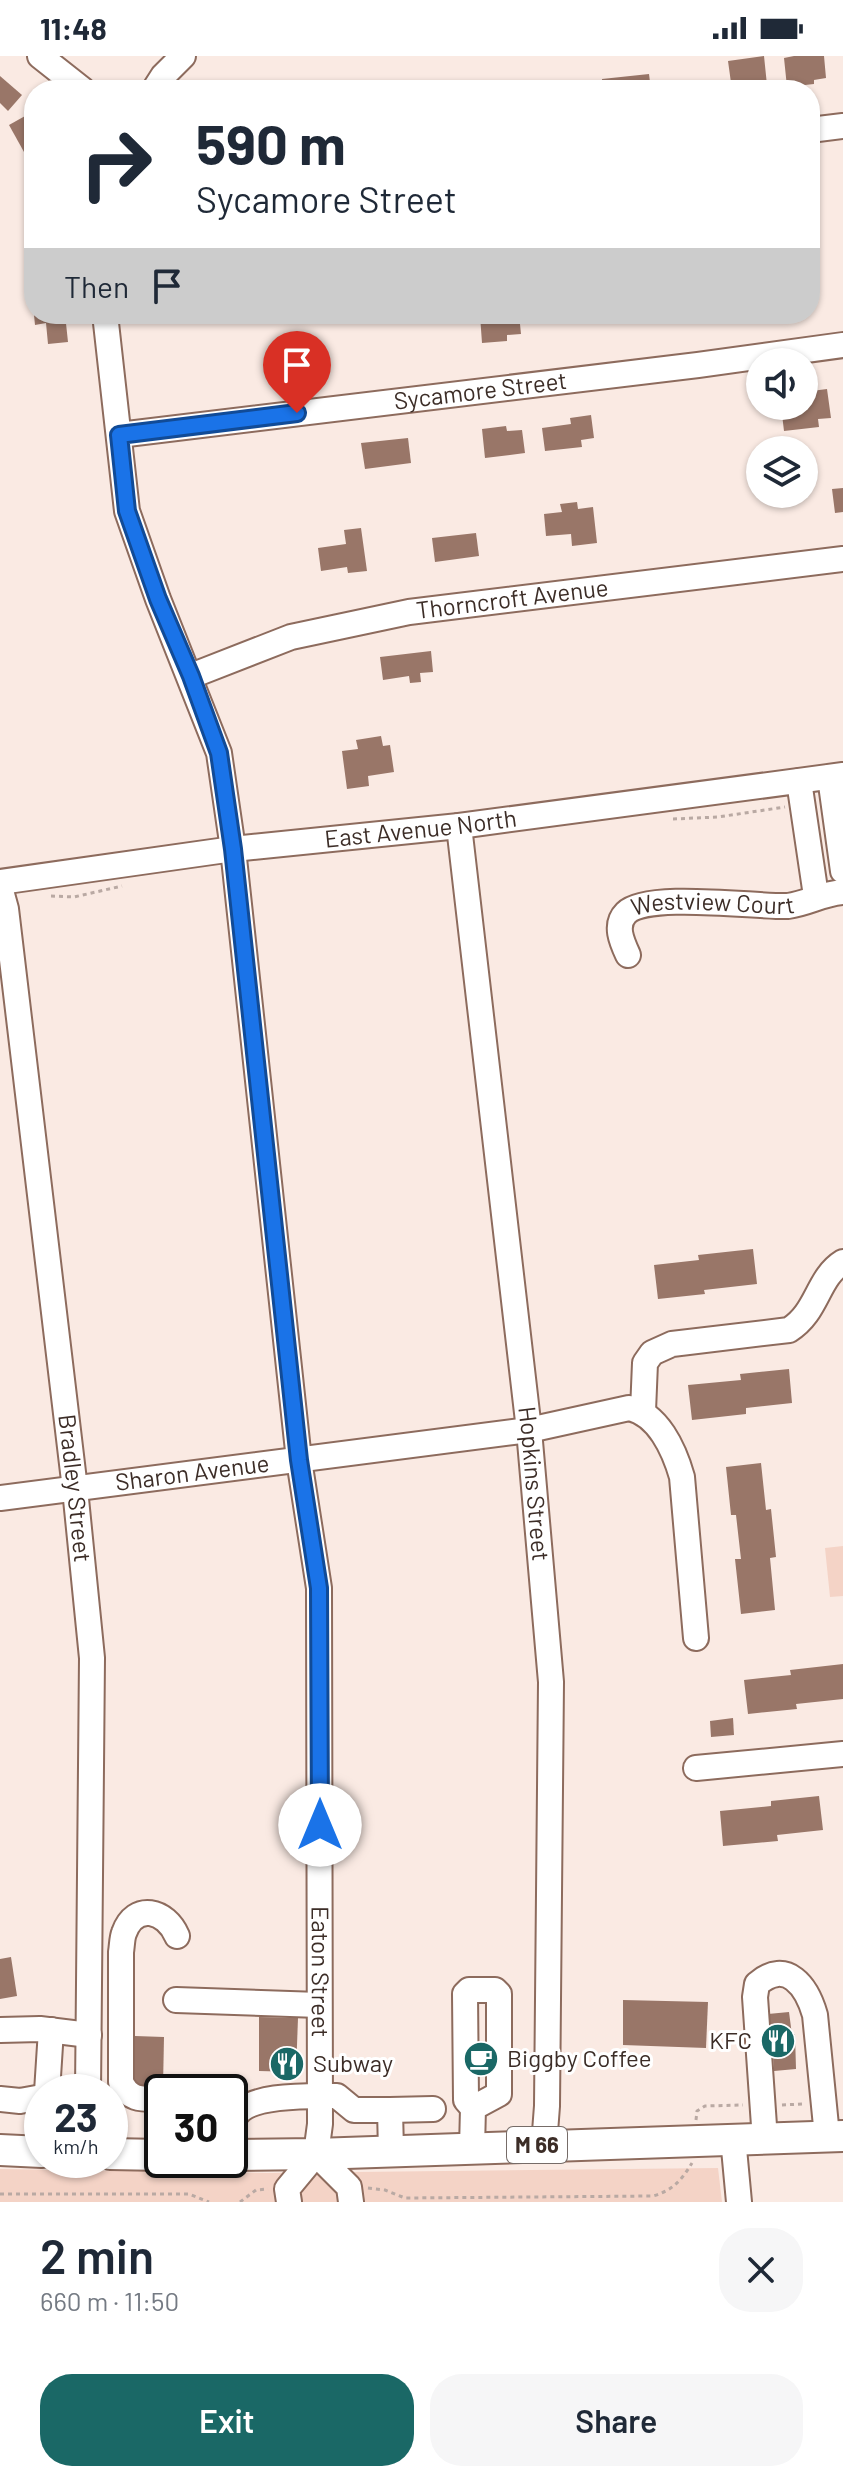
<!DOCTYPE html>
<html lang="en">
<head>
<meta charset="utf-8">
<style>
  :root { --surface:#fff; --page:#f6f6f7; --text:#1f2937; --muted:#747a83; --accent:#1a6866 }
  body { margin:0; font-family:Barlow,sans-serif; background:var(--page); color:var(--text); height:100vh; display:flex; flex-direction:column; font-size:30px; white-space:nowrap }
  * { box-sizing:border-box; margin:0 }
  p { font-size:26px; color:var(--muted) }
  .icon { flex:none; width:44px; height:44px; fill:none; stroke:currentColor; stroke-width:2; stroke-linecap:round; stroke-linejoin:round }
  .map { position:relative; height:2146px; overflow:hidden }
  .side { display:flex; flex-direction:column; background:var(--surface); flex:1 }
  .side>* { flex:none }
  .banner { position:absolute; left:24px; top:24px; width:796px; height:244px; border-radius:32px; box-shadow:0 2px 6px #0004; background:#fff; color:var(--text); overflow:hidden }
  .controls { position:absolute; left:746px; top:292px; display:grid; gap:16px }
  .controls a { display:grid; place-items:center; width:72px; height:72px; border-radius:50%; background:var(--surface); box-shadow:0 2px 6px #0004; font-size:40px }
  .speed { position:absolute; left:24px; top:2018px; display:flex; gap:16px; font-size:40px; font-weight:700; text-align:center }
  .speed>* { display:grid; place-content:center; width:104px; height:104px; border-radius:50%; background:var(--surface); box-shadow:0 2px 6px #0004; line-height:1 }
  .speed small { font-size:20px; font-weight:400 }
  .speed .limit { border:4px solid #111; border-radius:12px; background:#fff; color:#111 }
  .pin { position:absolute; display:grid; place-items:center; width:68px; height:68px; color:#fff; margin:-82px -34px; border-radius:50% 50% 50% 0; rotate:-45deg; box-shadow:0 0 8px #0007 }
  .pin .icon { rotate:45deg }
  .me { position:absolute; width:88px; margin:-44px; rotate:0deg; stroke-linejoin:round; filter:drop-shadow(0 0 6px #0008) }
  .turn { display:flex; align-items:center; gap:28px; height:168px; padding:0 40px; font-size:36px }
  .turn .icon { width:104px; height:104px; stroke-width:2.5 }
  .turn b { display:block; font-size:56px; line-height:68px }
  .then { display:flex; align-items:center; height:76px; padding:0 40px; background:#0003; gap:16px; font-size:30px }
  .round { display:grid; place-items:center; flex:none; width:84px; height:84px; border-radius:32px; background:var(--page) }
  .headline { display:flex; align-items:center; justify-content:space-between; height:136px; padding:0 40px }
  h1 { font-size:48px; font-weight:600; line-height:60px }
  .cta { display:flex; gap:16px; margin-top:auto; padding:16px 40px }
  .cta a { flex:1; height:92px; border-radius:32px; background:var(--accent); color:#fff; font-size:32px; font-weight:600; line-height:92px; text-align:center }
  .cta a+a { background:var(--page); color:var(--text) }
  .status { display:flex; justify-content:space-between; align-items:center; height:56px; padding:0 40px; background:var(--surface); direction:ltr }
  .status svg { height:22px; fill:currentColor }
  .map>svg:first-child { display:block }
  .green { fill:#f4d3c6 }
  .building { fill:#997668 }
  .lines { fill:none; stroke-linecap:round; stroke-linejoin:round }
  .minor-casing { stroke:#8d6b5d; stroke-width:28 }
  .major-casing { stroke:#8d6b5d; stroke-width:34 }
  .path { stroke:#b9a9a3; stroke-width:3; stroke-dasharray:4 4; stroke-linecap:butt }
  .minor { stroke:#fff; stroke-width:24 }
  .major { stroke:#fff; stroke-width:30 }
  .route-casing { stroke:#114b97; stroke-width:20 }
  .route { stroke:#1a73e8; stroke-width:14 }
  .labels { text-anchor:middle; stroke-width:6; stroke-linejoin:round; paint-order:stroke }
  .shield { fill:#fff; stroke:#766c68; stroke-width:2 }
  .shield-label { font-size:22px; font-weight:bold; fill:#3c2d27 }
  .street-label { font-size:24px; fill:#3c2d27; stroke:#fff }
  .poi-label { font-size:24px; fill:#3c2d27; stroke:#fff; text-anchor:start }
</style>
</head>
<body>
<div class="status"><b>11:48</b><svg viewBox="0 0 49 12"><path d="M0 12V9h3v3zM5 12V6h3v6zM10 12V3h3v9zM15 12V0h3v12zM26 1h20v11H26zM47 4h2v5h-2z"/></svg></div>
<div class="map">
<svg width="843" height="2146" viewBox="0 0 843 2146">
  <rect width="100%" height="100%" fill="#faeae3"/>
  <g class="green">
    <path d="M843,1490V1540L830,1541L825,1492Z"/>
    <path d="M718,2112L722,2146H0V2113L267,2117Z"/>
  </g>
  <g class="building">
    <path d="M764,0L767,29L748,31L749,34H732L728,5Z"/>
    <path d="M794,0H824L826,22L814,24V28L787,31L784,2Z"/>
    <path d="M649,18L651,34H603L602,23Z"/>
    <path d="M0,20L22,39L8,55L0,47Z"/>
    <path d="M34,55V114L9,69Z"/>
    <path d="M65,258L68,286L48,288L46,267L35,269L34,259Z"/>
    <path d="M519,258L521,278L507,279V285L482,287L480,259Z"/>
    <path d="M827,333L831,362L818,363L819,371L784,375L781,350H804V336Z"/>
    <path d="M591,359L594,382L581,384L582,391L545,395L542,372L571,368L570,362Z"/>
    <path d="M506,370L507,375L522,374L525,397L485,402L482,373Z"/>
    <path d="M408,382L411,407L365,413L361,387Z"/>
    <path d="M843,432V456L835,457L832,433Z"/>
    <path d="M577,446L578,453L593,451L597,487L572,490L571,478L546,480L544,458L562,456L560,448Z"/>
    <path d="M361,472L367,515L348,517L347,511L321,515L318,492L346,488L344,474Z"/>
    <path d="M476,477L479,500L435,506L432,482Z"/>
    <path d="M431,595L433,616L420,617L421,626L410,627L409,620L383,624L380,601Z"/>
    <path d="M381,680L383,690L390,689L394,716L368,720L369,730L347,733L342,695L358,693L356,684Z"/>
    <path d="M753,1193L757,1228L704,1234L705,1238L658,1243L654,1209L699,1204L698,1199Z"/>
    <path d="M789,1313L792,1347L746,1352V1358L692,1364L688,1329L741,1324L740,1318Z"/>
    <path d="M761,1407L766,1454L771,1453L776,1501L770,1502L775,1554L741,1558L735,1503H741L736,1459H731L726,1411Z"/>
    <path d="M843,1608V1643L796,1648L797,1653L748,1658L744,1624L791,1619L790,1614Z"/>
    <path d="M733,1662L734,1679L711,1681L710,1665Z"/>
    <path d="M819,1740L823,1774L777,1779L778,1785L723,1790L720,1755L771,1750V1745Z"/>
    <path d="M11,1901L17,1940L0,1943V1903Z"/>
    <path d="M623,1944L708,1946L706,1992L623,1989Z"/>
    <path d="M789,1956L792,1979L795,1978L796,2013L774,2015L773,2000H769L766,1978L770,1977L768,1958Z"/>
    <path d="M259,1961L298,1962L296,2016L259,2015Z"/>
    <path d="M135,1980L164,1981L163,2031L134,2030Z"/>
    <path d="M477,1996H485V2010H492V2018L477,2017Z"/>
  </g>
  <g class="lines">
    <g class="minor-casing">
      <g id="minor">
        <path d="M40,0L83,34"/>
        <path d="M154,34L163,20L183,0"/>
        <path d="M810,74L843,70"/>
        <path id="s1" d="M105,258L127,455L158,543L219,697L233,793L299,1404L319,1532L320,2068L316,2098L287,2133L289,2146"/>
        <path id="s2" d="M119,379L698,309L843,289"/>
        <path id="s3" d="M191,620L291,581L409,556L843,503"/>
        <path d="M830,721L843,815"/>
        <path d="M799,725L816,840"/>
        <path id="s4" d="M459,770L529,1374L551,1626L547,2050L544,2089"/>
        <path id="s5" d="M0,826L233,793L459,770L843,719"/>
        <path id="s6" d="M0,831L6,853L75,1433L92,1602L88,2036"/>
        <path id="s7" d="M628,899C622,886 614,869 626,857C647,836 755,851 788,850C809,847 821,838 843,836"/>
        <path d="M643,1355L645,1307L652,1297L672,1288L789,1274C818,1256 817,1222 843,1206"/>
        <path id="s8" d="M0,1442L529,1374L629,1352C658,1358 674,1393 682,1421L696,1582"/>
        <path d="M696,1712L843,1698"/>
        <path d="M176,1944L319,1949"/>
        <path d="M0,1974L40,1973L89,1979"/>
        <path d="M47,2036L51,1974"/>
        <path d="M0,2043L20,2045L42,2041"/>
        <path d="M162,2043C143,2043 129,2045 121,2026V1896C122,1890 122,1882 124,1877C135,1846 166,1854 177,1880"/>
        <path d="M733,2082L739,2146"/>
        <path d="M765,2084L755,1941L757,1928C787,1902 807,1931 815,1959L827,2080"/>
        <path d="M230,2089C231,2082 230,2070 234,2063C245,2037 312,2040 337,2040L354,2054H390"/>
        <path d="M472,2092L473,2052L466,2044L465,1938L469,1934H495L499,1938V2038L473,2052"/>
        <path d="M391,2095L390,2054L433,2053"/>
        <path d="M316,2098L349,2131L351,2146"/>
      </g>
    </g>
    <g class="major-casing">
      <g id="major">
        <path d="M0,2094L42,2096"/>
        <path d="M110,2098L162,2099"/>
        <path d="M230,2099L316,2098L843,2080"/>
      </g>
    </g>
    <g class="path">
      <path d="M673,763L718,761L785,751"/>
      <path d="M51,840L74,841L122,830"/>
      <path d="M782,2049L803,2048"/>
      <path d="M696,2064L697,2055L705,2050L743,2049"/>
      <path d="M368,2132L385,2134L405,2142L653,2140C673,2134 681,2125 692,2107"/>
      <path d="M0,2138H189L209,2146"/>
      <path d="M240,2146L256,2134L268,2133"/>
    </g>
    <use href="#minor" class="minor"/>
    <use href="#major" class="major"/>
  </g>
  <g class="lines">
    <g class="route-casing">
      <path id="route" d="M297,357L119,379L127,455L158,543L191,620L219,697L233,793L299,1404L319,1532L320,1769"/>
    </g>
    <use href="#route" class="route"/>
  </g>
  <defs>
    <g id="restaurant-disc" transform="scale(1.8)"><circle r="9.5" fill="#1a6866" stroke="#fff"/><path d="M-5-6h1v4h1v-4h1v4h1v-4h1v5L-1.5 .5V6h-2V.5L-5-1ZM5-6V6H3V1.5H1.5Q1.5-4 5-6Z" fill="#fff"/></g>
    <g id="cafe-disc" transform="scale(1.8)"><circle r="9.5" fill="#1a6866" stroke="#fff"/><path d="M-5.5-4.5H6V0H3Q3 3.5 0 3.5H-2.5Q-5.5 3.5-5.5 0ZM3-3.2v2h1.7v-2ZM-6 4.5H4V6H-6Z" fill="#fff"/></g>
  </defs>
  <g fill-rule="evenodd">
    <use href="#restaurant-disc" x="778" y="1985"/>
    <use href="#cafe-disc" x="481" y="2003"/>
    <use href="#restaurant-disc" x="287" y="2008"/>
  </g>
  <g class="labels">
    <rect class="shield" x="507" y="2071" width="60" height="36" rx="6"/>
    <g class="shield-label">
      <text x="537" y="2097">M 66</text>
    </g>
    <g class="street-label">
      <text dy="8" stroke="none"><textPath href="#s2" startOffset="364">Sycamore Street</textPath></text>
      <text dy="8" stroke="none"><textPath href="#s3" startOffset="332">Thorncroft Avenue</textPath></text>
      <text dy="8" stroke="none"><textPath href="#s5" startOffset="424">East Avenue North</textPath></text>
      <text dy="8" stroke="none"><textPath href="#s7" startOffset="134">Westview Court</textPath></text>
      <text dy="8" stroke="none"><textPath href="#s8" startOffset="194">Sharon Avenue</textPath></text>
      <text dy="8" stroke="none"><textPath href="#s4" startOffset="662">Hopkins Street</textPath></text>
      <text dy="8" stroke="none"><textPath href="#s6" startOffset="606">Bradley Street</textPath></text>
      <text dy="8" stroke="none"><textPath href="#s1" startOffset="1682">Eaton Street</textPath></text>
    </g>
    <g class="poi-label">
      <text x="752" y="1993" text-anchor="end">KFC</text>
      <text x="507" y="2011">Biggby Coffee</text>
      <text x="313" y="2016">Subway</text>
    </g>
  </g>
</svg>
<div class="controls">
<a><svg class="icon" aria-label="sound" viewBox="0 0 24 24"><path d="M4 9h4l5-4v14l-5-4H4zM17 9q2 3 0 6"/></svg></a>
<a><svg class="icon" aria-label="layers" viewBox="0 0 24 24"><path d="M12 4l9 5-9 5-9-5zM3 14l9 5 9-5"/></svg></a>
</div>
<div class="speed"><div>23<small>km/h</small></div><div class="limit">30</div></div>
<div class="pin" style="left:297px;top:357px;background:#d93025"><svg class="icon" aria-label="arrive" viewBox="0 0 24 24"><path d="M6 21V4h12l-3 4 3 4H6"/></svg></div>
<svg class="me" style="left:320px;top:1769px" viewBox="-20 -20 40 40"><circle r="19" fill="#fff"/><path d="M0-13L10 11 0 6-10 11z" fill="#1a73e8"/></svg>
<div class="banner">
<div class="turn"><svg class="icon" aria-label="right" viewBox="0 0 24 24"><path d="M7 20v-9h11M14 6l5 5-5 5"/></svg><div><b>590 m</b>Sycamore Street</div></div>
<div class="then">Then<svg class="icon" aria-label="arrive" viewBox="0 0 24 24"><path d="M6 21V4h12l-3 4 3 4H6"/></svg></div>
</div>
</div>
<section class="side">
<div class="headline"><div><h1>2 min</h1><p>660 m · 11:50</p></div><a class="round"><svg class="icon" aria-label="close" viewBox="0 0 24 24"><path d="M6 6l12 12M18 6L6 18"/></svg></a></div>
<div class="cta"><a>Exit</a><a>Share</a></div>
</section>
</body>
</html>
